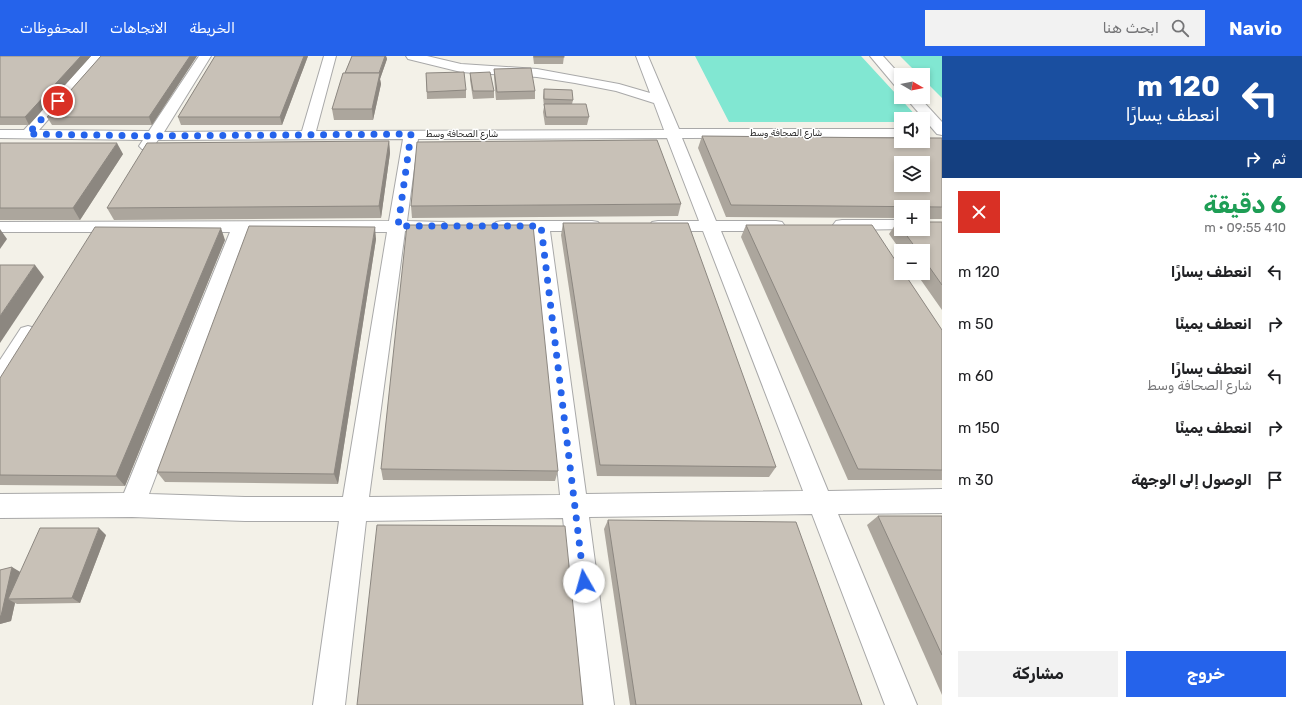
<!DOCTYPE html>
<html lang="ar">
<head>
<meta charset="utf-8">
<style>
  :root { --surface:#fff; --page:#f2f2f2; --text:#202124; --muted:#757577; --accent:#2563eb }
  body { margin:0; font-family:Rubik,Vazirmatn,sans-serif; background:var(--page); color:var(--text); direction:rtl; height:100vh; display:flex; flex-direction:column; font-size:15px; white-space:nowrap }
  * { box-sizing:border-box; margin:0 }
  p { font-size:13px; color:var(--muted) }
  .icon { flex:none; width:22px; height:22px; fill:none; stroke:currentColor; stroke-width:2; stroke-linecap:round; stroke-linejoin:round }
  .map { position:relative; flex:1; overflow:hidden; direction:ltr }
  .details { display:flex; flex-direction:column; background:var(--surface); width:360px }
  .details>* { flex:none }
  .hud { background:#1a4fa0; color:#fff; overflow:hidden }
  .needle { width:26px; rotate:99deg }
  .fabs { position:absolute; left:894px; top:12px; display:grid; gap:8px }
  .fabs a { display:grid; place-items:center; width:36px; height:36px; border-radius:0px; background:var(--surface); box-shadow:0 2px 6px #0003; font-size:20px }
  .pin { position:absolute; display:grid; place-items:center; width:34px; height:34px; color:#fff; margin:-17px; border:2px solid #fff; border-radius:50%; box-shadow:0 1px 4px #0007 }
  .me { position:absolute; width:44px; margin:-22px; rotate:353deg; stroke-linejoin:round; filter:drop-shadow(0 0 3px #0008) }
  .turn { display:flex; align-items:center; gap:14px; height:84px; padding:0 16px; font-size:18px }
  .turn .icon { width:52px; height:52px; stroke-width:2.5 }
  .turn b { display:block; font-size:28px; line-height:34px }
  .then { display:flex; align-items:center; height:38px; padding:0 16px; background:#0003; gap:8px; font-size:15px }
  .round { display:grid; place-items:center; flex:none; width:42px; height:42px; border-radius:0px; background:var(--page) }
  .headline { display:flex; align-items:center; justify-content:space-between; height:68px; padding:0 16px }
  h1 { font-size:24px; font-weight:700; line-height:30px; color:#1e9e55 }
  .action { display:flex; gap:8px; margin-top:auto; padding:8px 16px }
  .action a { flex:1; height:46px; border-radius:0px; background:var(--accent); color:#fff; font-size:16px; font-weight:700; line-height:46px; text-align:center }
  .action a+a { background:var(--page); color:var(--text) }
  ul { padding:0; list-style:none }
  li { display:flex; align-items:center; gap:12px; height:52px; padding:0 16px }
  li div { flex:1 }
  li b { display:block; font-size:15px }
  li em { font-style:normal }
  header { display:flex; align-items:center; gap:24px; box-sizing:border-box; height:56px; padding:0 20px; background:var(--accent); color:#fff }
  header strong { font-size:19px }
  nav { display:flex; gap:22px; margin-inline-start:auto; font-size:14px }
  .search { width:280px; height:36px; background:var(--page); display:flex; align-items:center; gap:10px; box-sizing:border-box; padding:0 14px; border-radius:0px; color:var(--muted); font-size:15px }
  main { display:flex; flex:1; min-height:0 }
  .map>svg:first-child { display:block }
  .pitch { fill:#81e7d2 }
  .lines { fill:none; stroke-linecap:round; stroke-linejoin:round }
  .minor-casing { stroke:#a9a9a9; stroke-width:2 }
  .minor { fill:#fff; fill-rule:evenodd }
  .wall { fill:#aca69d }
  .shaded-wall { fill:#8c8780 }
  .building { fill:#c8c1b7; stroke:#8c8780; fill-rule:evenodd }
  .route { stroke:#2563eb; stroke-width:7; stroke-dasharray:0 12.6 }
  .labels { text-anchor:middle; stroke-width:3; stroke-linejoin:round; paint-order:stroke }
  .far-street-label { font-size:9px; fill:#222; stroke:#fff }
</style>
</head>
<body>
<header>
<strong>Navio</strong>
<div class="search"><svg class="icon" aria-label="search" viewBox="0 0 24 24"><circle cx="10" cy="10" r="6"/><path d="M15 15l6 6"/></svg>ابحث هنا</div>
<nav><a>الخريطة</a><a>الاتجاهات</a><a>المحفوظات</a></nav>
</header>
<main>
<section class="details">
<div class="hud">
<div class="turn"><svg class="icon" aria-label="left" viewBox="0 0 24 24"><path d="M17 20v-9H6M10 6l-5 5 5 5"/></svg><div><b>120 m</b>انعطف يسارًا</div></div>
<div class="then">ثم<svg class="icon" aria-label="right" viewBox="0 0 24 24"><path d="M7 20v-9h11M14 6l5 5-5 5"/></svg></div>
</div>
<div class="headline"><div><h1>6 دقيقة</h1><p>410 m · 09:55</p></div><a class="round" style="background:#d93025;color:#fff"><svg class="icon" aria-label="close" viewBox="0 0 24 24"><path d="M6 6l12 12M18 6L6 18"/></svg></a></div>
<ul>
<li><svg class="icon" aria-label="left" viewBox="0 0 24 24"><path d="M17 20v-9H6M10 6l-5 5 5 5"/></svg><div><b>انعطف يسارًا</b></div><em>120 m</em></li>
<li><svg class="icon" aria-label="right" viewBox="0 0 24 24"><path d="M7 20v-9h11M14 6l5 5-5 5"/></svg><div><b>انعطف يمينًا</b></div><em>50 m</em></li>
<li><svg class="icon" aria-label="left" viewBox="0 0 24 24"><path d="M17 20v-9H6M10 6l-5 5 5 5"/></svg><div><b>انعطف يسارًا</b><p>شارع الصحافة وسط</p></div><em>60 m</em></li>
<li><svg class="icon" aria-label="right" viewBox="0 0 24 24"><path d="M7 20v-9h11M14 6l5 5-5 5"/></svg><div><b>انعطف يمينًا</b></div><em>150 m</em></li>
<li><svg class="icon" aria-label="arrive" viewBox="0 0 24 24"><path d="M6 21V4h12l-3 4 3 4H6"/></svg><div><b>الوصول إلى الوجهة</b></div><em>30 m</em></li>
</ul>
<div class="action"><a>خروج</a><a>مشاركة</a></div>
</section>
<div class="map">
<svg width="942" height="649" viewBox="0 0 942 649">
  <rect width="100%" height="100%" fill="#f3f1e8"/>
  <g class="pitch">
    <path d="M695,0H861L919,63H901V66H729Z"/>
    <path d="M900,0H942V42L923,23V19H919Z"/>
  </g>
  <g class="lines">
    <g class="minor-casing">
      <g id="minor">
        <path d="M91,0H104L39,74L149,75L199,0H211L164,76L302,75L324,0H336L316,75L664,74L654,47L616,35L575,27L537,21L461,16L408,3L406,0H427L461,8L537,13L619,28L650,37L636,0H648L679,73H901V81L682,82L716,165H776L782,166L785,170L782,174L776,175H721L828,435L942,433V457L838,458L917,649H885L812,458L589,461L614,649H582L563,462L366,465L345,649H313L339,465H245L132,461L0,462V438L124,437L230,176H0V166L389,165L403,83L158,84L152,93H142L139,90L143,84L0,82V74H24ZM667,82L699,165H658L652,166L649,170L652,174L658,175H703L803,435L586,438L550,175H592L598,174L601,170L598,166L592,165H502L496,166L493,170L496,174L533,175L560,439L369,441L405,175L444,174L447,170L444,166L407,165L418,83ZM248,176H387L343,441H245L149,438Z"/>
        <path d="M870,0H883L901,20V32L896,31Z"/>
        <path d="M905,41H919L942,66V79L937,78Z"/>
        <path d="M842,164H901V173H906L842,174L836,173L833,169L836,165Z"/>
        <path d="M28,270L35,272L38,277L8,328L0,330V304L21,272Z"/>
      </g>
    </g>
    <use href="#minor" class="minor"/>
  </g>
  <g class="wall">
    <path d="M0,0H91L29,69H0Z"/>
    <path d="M101,0H197L152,69H52L47,61Z"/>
    <path d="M215,0H308L282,69H181L178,61Z"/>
    <path d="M352,0H386L387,3L380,23L381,28L373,64H334L332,53L345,17Z"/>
    <path d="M533,0H564L563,8H534Z"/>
    <path d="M494,13L535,35V43L496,44L494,21Z"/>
    <path d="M426,17L466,34V42L427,43Z"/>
    <path d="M470,17L494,35V42L473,43L470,24Z"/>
    <path d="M544,33L573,44L572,48L589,61L587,69H545L543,56L544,51L543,41Z"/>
    <path d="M702,80L942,82V163H923V151H901V162L726,161L698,92Z"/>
    <path d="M389,85L390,97L381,162L114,164L107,152Z"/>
    <path d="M0,87L123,98L80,164H0Z"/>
    <path d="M681,148L678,160L412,162L411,150Z"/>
    <path d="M897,166H901V173H923L942,166V254L916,217H923V195H901L889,178Z"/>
    <path d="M563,167L776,411L769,421L597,420L561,179Z"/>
    <path d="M746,169L942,274V424H848L741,181Z"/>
    <path d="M376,183L338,428L165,426L157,416Z"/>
    <path d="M225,184L125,430L0,429V322Z"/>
    <path d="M381,413L558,415L555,425L383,424Z"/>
    <path d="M878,460H942V639L867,469Z"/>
    <path d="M608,464L862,649H630L604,473Z"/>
    <path d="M106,479L80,547L17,548L15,547L11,565L0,568V514L20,516Z"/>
  </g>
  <g class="shaded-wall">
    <path d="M81,0H91L29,69L25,61Z"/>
    <path d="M190,0H197L152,69L149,61Z"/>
    <path d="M304,0H308L282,69L280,61Z"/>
    <path d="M385,0H386L387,3L380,23L381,28L373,64L372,53L379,19Z"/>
    <path d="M389,85L390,97L381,162L379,150Z"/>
    <path d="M117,87L123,98L80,164L73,152Z"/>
    <path d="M375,171L376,183L338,428L334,418Z"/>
    <path d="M221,172L225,184L125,430L116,420Z"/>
    <path d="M0,173L7,183L0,193Z"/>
    <path d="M35,209L44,221L0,287V260Z"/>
    <path d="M99,472L106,479L80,547L72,542Z"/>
    <path d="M12,511L22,517L8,543L15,547L11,565L0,568V560Z"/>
  </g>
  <g class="building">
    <path d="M0,0H81L25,61H0Z"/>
    <path d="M101,0H190L149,61H47Z"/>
    <path d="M215,0H304L280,61H178Z"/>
    <path d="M352,0H385L379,17H345Z"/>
    <rect x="534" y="0" width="30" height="1"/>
    <path d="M531,12L535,35L497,36L494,13Z"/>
    <path d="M464,16L466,34L427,36L426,17Z"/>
    <path d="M490,16L494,35H473L470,17Z"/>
    <path d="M343,17H380L372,53H332Z"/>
    <path d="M544,33L572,34L573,44L544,43Z"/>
    <path d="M544,48H586L589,61H546Z"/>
    <path d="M702,80L901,82V85H923V82H942V151L731,149ZM901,107H923V129H901Z"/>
    <path d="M657,84L681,148L411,150L417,86Z"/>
    <path d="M389,85L379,150L107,152L147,87Z"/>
    <path d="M0,87H117L73,152H0Z"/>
    <path d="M897,166H901V171Z"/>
    <path d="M923,166H942V229L923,202V195H918L902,173H923Z"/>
    <path d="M563,167H688L776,411L600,409Z"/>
    <path d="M407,169H533L558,415L381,413Z"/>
    <path d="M746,169H872L901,213V217H904L942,274V414L858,413Z"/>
    <path d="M249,170L375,171L334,418L157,416Z"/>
    <path d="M95,171L221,172L116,420L0,419V322Z"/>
    <path d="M0,209H35L0,260Z"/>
    <path d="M878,460H942V599Z"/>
    <path d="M608,464L796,466L862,649H636Z"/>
    <path d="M377,469L565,470L583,649H357Z"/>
    <path d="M40,472H99L72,542L8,543Z"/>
    <path d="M12,511L1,560H0V514Z"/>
  </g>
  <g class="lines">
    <path class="route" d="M58,45L28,78L154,80L411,78L398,170H541L584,526"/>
  </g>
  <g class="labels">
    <g class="far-street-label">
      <text x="786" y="80">شارع الصحافة وسط</text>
      <text x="462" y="81">شارع الصحافة وسط</text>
    </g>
  </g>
</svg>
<div class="fabs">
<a><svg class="needle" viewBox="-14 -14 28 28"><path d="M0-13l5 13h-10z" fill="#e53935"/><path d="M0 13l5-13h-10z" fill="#757577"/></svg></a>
<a><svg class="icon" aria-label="sound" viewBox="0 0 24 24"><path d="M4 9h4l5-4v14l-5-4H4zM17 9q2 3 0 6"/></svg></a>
<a><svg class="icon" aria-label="layers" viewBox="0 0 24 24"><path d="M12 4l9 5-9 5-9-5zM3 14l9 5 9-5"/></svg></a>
<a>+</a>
<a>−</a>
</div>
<div class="pin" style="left:58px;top:45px;background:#d93025"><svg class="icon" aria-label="arrive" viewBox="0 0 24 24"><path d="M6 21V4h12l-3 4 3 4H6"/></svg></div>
<svg class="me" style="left:584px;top:526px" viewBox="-20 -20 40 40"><circle r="19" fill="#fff"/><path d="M0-13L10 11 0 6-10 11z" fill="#2563eb"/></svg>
</div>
</main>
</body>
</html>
